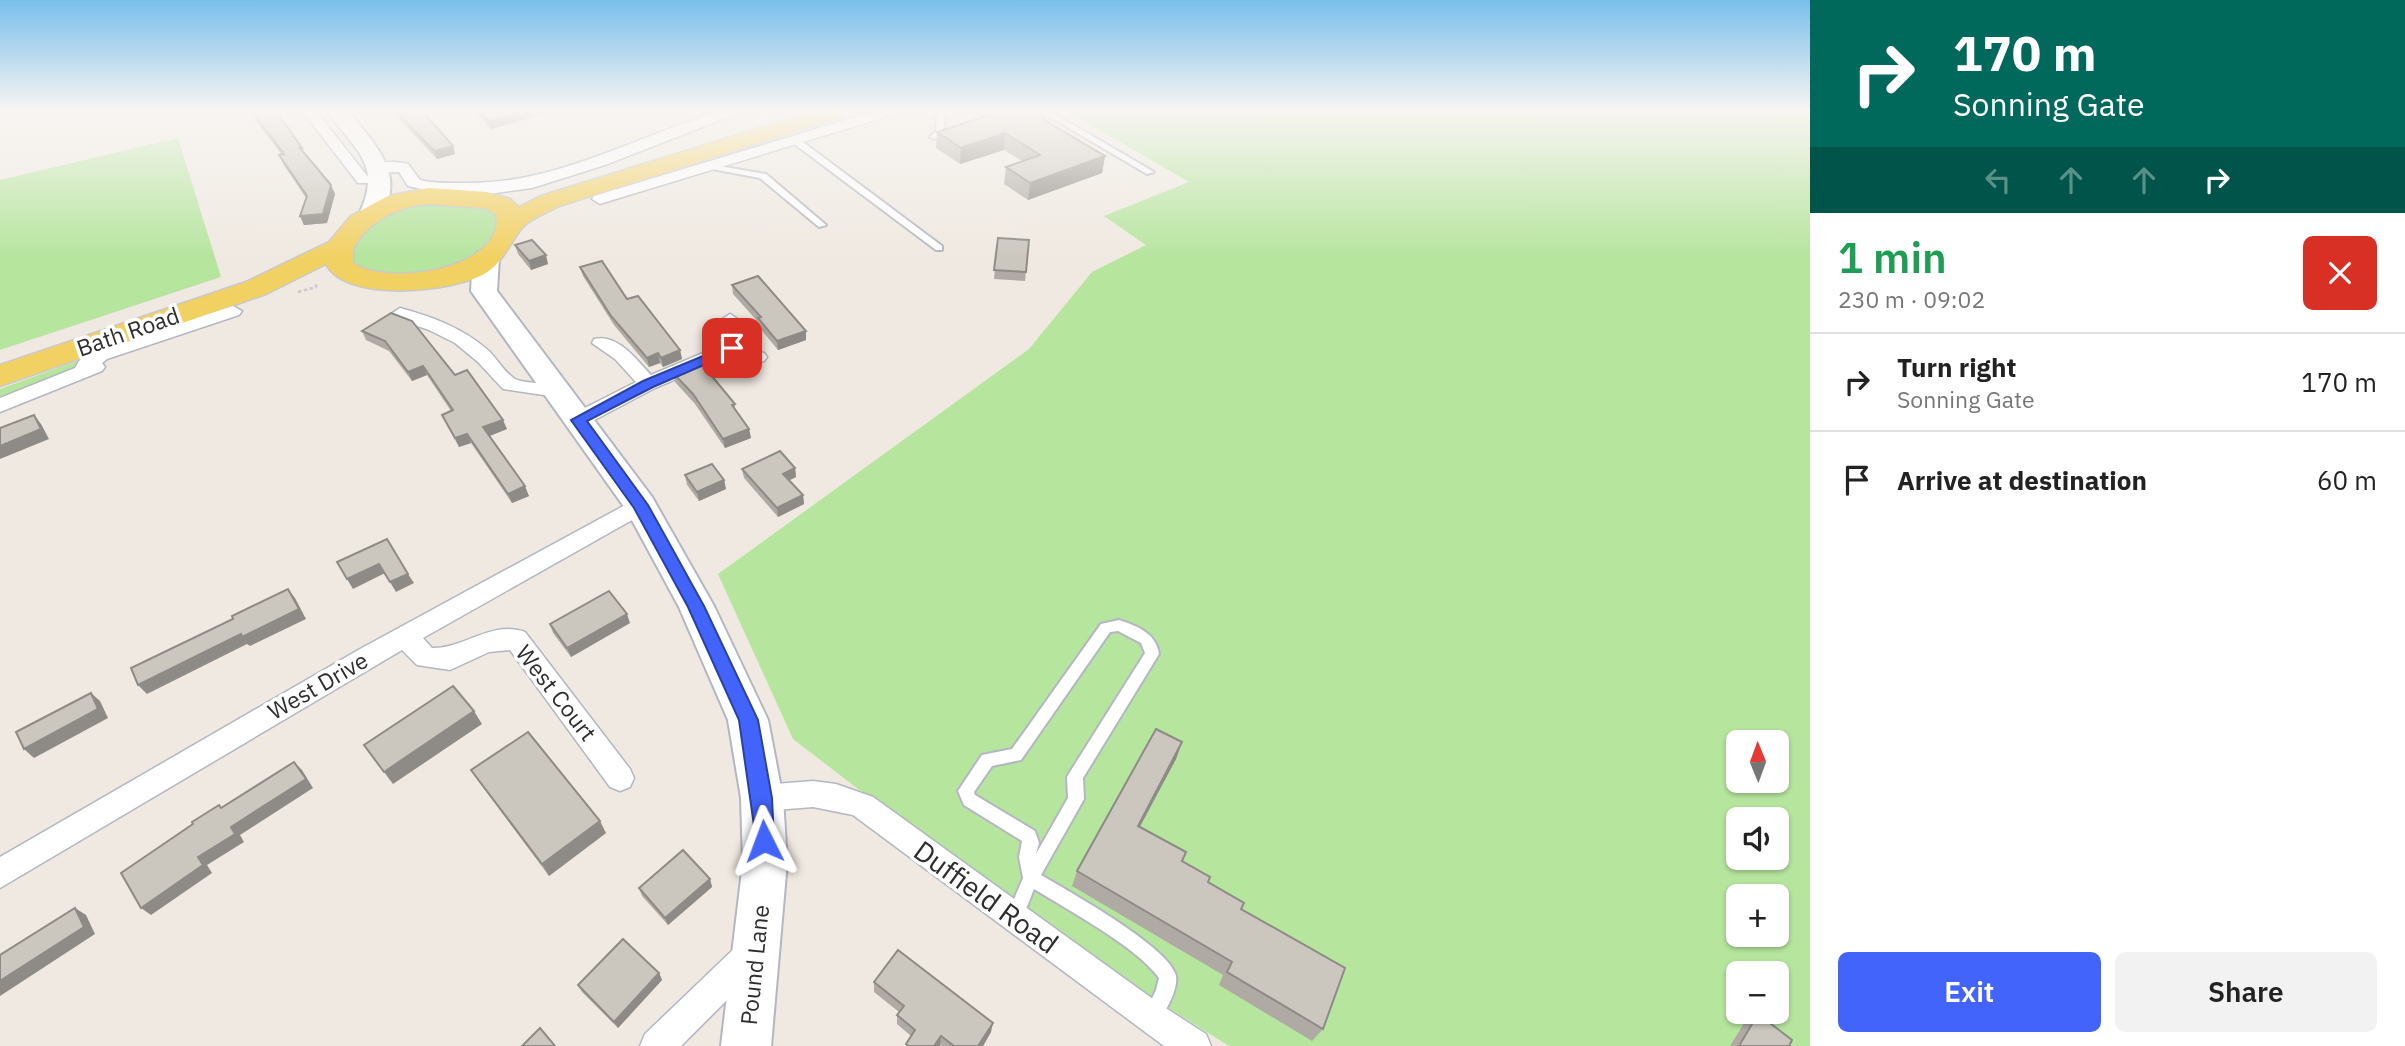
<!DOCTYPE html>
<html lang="en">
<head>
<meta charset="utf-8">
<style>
  :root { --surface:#fff; --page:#f2f2f2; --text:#222; --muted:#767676; --line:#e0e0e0; --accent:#4264fb }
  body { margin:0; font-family:"IBM Plex Sans",sans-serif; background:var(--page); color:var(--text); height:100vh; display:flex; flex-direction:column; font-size:26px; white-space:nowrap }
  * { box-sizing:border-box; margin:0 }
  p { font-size:23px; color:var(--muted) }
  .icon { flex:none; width:38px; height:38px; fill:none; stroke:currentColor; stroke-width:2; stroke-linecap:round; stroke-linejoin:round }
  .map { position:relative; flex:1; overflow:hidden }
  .drawer { display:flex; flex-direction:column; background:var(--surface); width:595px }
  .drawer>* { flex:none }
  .guide { background:#00695c; color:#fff; overflow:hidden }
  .needle { width:46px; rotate:359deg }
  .tools { position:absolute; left:1726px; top:730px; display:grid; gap:14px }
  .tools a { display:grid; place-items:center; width:63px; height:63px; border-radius:10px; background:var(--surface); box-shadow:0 2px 5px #0004; font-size:35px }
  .pin { position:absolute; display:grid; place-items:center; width:60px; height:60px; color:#fff; margin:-30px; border-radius:14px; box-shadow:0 4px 10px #0006 }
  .me { position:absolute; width:77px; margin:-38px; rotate:357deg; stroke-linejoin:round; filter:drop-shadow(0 0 5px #0008) }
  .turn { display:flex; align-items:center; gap:24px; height:147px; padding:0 28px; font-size:32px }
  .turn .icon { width:91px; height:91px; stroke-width:2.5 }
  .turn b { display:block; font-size:49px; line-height:60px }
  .lanes { display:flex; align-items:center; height:66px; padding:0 28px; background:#0003; justify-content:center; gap:35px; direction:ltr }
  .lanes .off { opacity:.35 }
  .round { display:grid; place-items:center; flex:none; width:74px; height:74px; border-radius:10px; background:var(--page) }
  .overview { display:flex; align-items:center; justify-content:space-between; height:119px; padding:0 28px }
  h1 { font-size:42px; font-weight:600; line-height:52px; color:#1e9e55 }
  .cta { display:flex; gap:14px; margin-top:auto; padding:14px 28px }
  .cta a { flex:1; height:80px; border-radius:10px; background:var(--accent); color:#fff; font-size:28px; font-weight:600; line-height:80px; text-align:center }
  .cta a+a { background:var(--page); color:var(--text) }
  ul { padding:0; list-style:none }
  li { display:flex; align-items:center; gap:21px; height:98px; padding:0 28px; border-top:2px solid var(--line) }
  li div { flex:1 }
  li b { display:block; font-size:26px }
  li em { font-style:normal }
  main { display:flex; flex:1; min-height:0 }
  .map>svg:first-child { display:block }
  .green { fill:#b6e59e; fill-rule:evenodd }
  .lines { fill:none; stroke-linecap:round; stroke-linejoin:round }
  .lane-casing { stroke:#b4b7c1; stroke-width:4 }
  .street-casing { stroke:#b4b7c1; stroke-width:3 }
  .secondary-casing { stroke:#b4b7c1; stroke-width:4 }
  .primary-casing { stroke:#c9c9c9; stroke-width:3 }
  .path { stroke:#c9c9c9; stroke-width:2.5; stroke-dasharray:3.5 2.5; stroke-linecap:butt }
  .lane { fill:#fff; fill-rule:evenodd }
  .street { fill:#fff; fill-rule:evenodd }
  .secondary { fill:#fff; fill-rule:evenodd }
  .primary { fill:#f2d163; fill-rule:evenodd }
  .wall { fill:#afaba4 }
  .shaded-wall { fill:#8e8b86 }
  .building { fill:#cbc7bf; stroke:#8e8b86; stroke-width:2 }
  .route { fill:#4264fb; stroke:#2b41a3; stroke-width:2 }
  .labels { text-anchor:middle; stroke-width:7; stroke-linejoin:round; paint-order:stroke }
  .street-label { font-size:23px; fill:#2e2e2e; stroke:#fff }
  .near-street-label { font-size:28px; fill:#2e2e2e; stroke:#fff }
</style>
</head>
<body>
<main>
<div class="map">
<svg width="1810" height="1046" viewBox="0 0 1810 1046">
  <rect width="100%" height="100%" fill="#efe9e1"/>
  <g class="green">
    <path d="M1069,112H1810V1046H1229L1030,921L793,739L718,574L1029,349L1092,272L1146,245L1104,216L1189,182ZM1738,742H1776V780H1738ZM1738,819H1776V858H1738ZM1738,896H1776V934H1738ZM1738,973H1776V1012H1738Z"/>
    <path d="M178,138L221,277L0,350V180Z"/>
    <path d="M410,203L476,204L497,212V228C490,240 480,255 468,261C435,276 383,281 351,262L349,251L375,219Z"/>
    <path d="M133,351L0,397V389L74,362Z"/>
  </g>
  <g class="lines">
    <g class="lane-casing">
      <g id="lane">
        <path d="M937,112H945L944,132L934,139L930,137L936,131Z"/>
        <path d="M1042,112H1051L1154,172L1147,174Z"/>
        <path d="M793,139H799L942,246V250H936L793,143Z"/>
        <path d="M707,164L766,174L826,225L819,227L760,178L707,168Z"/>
        <path d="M1119,620C1137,626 1156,633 1159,654L1083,778L1084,799L1041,875C1068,891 1171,948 1176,976C1178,991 1166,1009 1159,1022L1153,1025L1147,1022L1144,1016L1156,990L1159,978C1137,947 1068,910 1034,889L1020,924L1014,926L1008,924L1006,918L1023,878L1019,857L1022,841L964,805L958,791L982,755L1012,749L1101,624ZM1118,631L1141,643L1145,653L1070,772L1067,777L1068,798L1036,854L1039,843L1035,831L975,795L974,792L992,766L1021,760L1110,632Z"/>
      </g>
    </g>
    <g class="street-casing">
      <g id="street">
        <path d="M303,112H317L368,177L371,180L368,183H358Z"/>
        <path d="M719,112H741L605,165L532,188L496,193H457L430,191L408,186L399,172L377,173L369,168C378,161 397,161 408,164L420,180C435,184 452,183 468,183C560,183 633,137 719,112Z"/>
        <path d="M872,112H894L892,115L606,202L600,204L592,199L594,196Z"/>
        <path d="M233,306L242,311L239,315L107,359L102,363L105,367L102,371L0,412V398L75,368L79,361L93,351Z"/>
        <path d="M400,308C433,317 463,328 489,351C497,359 505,373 515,379C525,384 552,383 564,386L567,391L564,396L557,397L503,389L478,362L455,343L429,330L394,318L391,314Z"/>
        <path d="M730,314L739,320L741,345L764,353L767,357L764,361L757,363L733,355L655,388L585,425H571L568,420L571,415L636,382L615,359L592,343L594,339C617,333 637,360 651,375L722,345L721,320Z"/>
        <path d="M640,497L648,499L651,505L648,511L423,638L432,648C464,649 491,620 525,632L630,769L634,778L630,787L620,791L610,787L510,650L489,652L450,670L417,665L402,650L0,888V857L360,649Z"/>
        <path d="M813,781L836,784L873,797L1164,1007L1206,1034L1211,1046H1164L853,815L813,807L762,811L752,807L748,798L752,789L762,785Z"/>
        <path d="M751,938L762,943L767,954L762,965L681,1046H640L645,1034L740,943Z"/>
      </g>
    </g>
    <g class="secondary-casing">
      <g id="secondary">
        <path d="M328,112H349C374,143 408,176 380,217H364L360,212C383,163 353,149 328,112Z"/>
        <path d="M486,250L495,253L499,258L497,291L652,497L714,606L768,720L783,798L787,862L771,1046H721L743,862L741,798L728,720L679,607L627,511L471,291L473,258L477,253Z"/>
      </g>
    </g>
    <g class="primary-casing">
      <path id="primary" d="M811,112H845L842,117L559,206C548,212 529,219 522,228C509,244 503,263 484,274C452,292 346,303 326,264L266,294L0,386V365L246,282L329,242L351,216L388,196L429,188L487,192L510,199L519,207L541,196ZM429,204L485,208L496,214C506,270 387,287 353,263V249C367,221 399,206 429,204Z"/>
    </g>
    <path class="path" d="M298,292L316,287V282"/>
    <use href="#lane" class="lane"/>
    <use href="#street" class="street"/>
    <use href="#secondary" class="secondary"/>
    <use href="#primary" class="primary"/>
  </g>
  <g class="wall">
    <path d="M249,112H277L302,148L306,156L335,194L327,223L304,225L300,216L306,198L283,164L279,155H282Z"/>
    <path d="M386,112H424L453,146L455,154L437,159L393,113L388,114Z"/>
    <path d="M474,112H548V113L491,129Z"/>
    <path d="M1046,121L1105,156L1102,173L1028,200L1004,184L1006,167L1022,161L1004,150L960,164L936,148L937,132Z"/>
    <path d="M998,238L1029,240L1025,281L994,279Z"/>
    <path d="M515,245L548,264L531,270L518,254Z"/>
    <path d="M580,267L627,299L680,350L682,359L663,367L660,363L649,367L614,325L583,276Z"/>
    <path d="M732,285L806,331V340L778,350L759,327V323L733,294Z"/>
    <path d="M362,331L455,375L507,429L489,436L529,496L512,503L471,443L459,447L442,415L451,411L427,375L412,381L389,351L366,340Z"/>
    <path d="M673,373L735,404V410L749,429L751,438L725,448L695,404L675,382Z"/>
    <path d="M795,468L796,477L789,480L803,495L804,504L778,517L744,478L742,469Z"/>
    <path d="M685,475L724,480L726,489L699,501L687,485Z"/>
    <path d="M630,623L571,657L553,633L550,624Z"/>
    <path d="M1182,742L1176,759L1140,827L1241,909L1323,1029L1312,1041L1219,985L1223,975L1072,886L1077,871Z"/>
    <path d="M471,770L606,833L549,876L479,782Z"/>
    <path d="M710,879L712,887L668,925L642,896L639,888Z"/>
    <path d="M659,973L662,980L618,1028L582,992L578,985Z"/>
    <path d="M874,982L991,1032L983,1046H942L941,1045L940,1046H906V1044L911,1036L897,1024V1015L899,1012L874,992Z"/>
    <path d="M1758,1014L1789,1046H1730L1746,1020Z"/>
  </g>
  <g class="shaded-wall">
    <path d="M89,112H104L91,116Z"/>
    <path d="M522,112H548V113L491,129L488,121Z"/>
    <path d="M1005,133L1004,150L960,164L961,148Z"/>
    <path d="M453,146L455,154L437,159L434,151Z"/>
    <path d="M1105,156L1102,173L1028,200L1030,183Z"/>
    <path d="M331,185L335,194L327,223L304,225L300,216Z"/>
    <path d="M546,255L548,264L531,270L529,261Z"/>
    <path d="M806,331V340L778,350L777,341Z"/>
    <path d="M680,350L682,359L663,367L661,358Z"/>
    <path d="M658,353L660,363L649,367L647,358Z"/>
    <path d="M423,366L427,375L412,381L408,372Z"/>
    <path d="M34,415L41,424L49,439L0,459V446Z"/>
    <path d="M503,420L507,429L487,437L483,427Z"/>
    <path d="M749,429L751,438L725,448L723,439Z"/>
    <path d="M467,434L471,443L459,447L455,438Z"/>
    <path d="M795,468L796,477L784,483L783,474Z"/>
    <path d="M724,480L726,489L699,501L697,492Z"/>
    <path d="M525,486L529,496L512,503L508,494Z"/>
    <path d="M803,495L804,504L778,517L777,508Z"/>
    <path d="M379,564L385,573L353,589L347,579Z"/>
    <path d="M408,574L414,583L396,592L390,582Z"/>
    <path d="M288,589L295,598L306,619L250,646L247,644L147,694L138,685Z"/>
    <path d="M627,614L630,623L571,657L567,648Z"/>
    <path d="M91,693L100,701L108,718L34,758L24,749Z"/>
    <path d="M474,711L482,724L393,784L384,772Z"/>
    <path d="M1182,742L1176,759L1132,841L1138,826Z"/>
    <path d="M294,762L302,770L313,788L240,835L244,842L207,865L212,873L151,915L141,908L231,827Z"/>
    <path d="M600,821L606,833L549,876L542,864Z"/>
    <path d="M710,879L712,887L668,925L665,918Z"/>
    <path d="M75,908L86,915L95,934L0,996V981Z"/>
    <path d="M659,973L662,980L618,1028L614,1022Z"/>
    <path d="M993,1023L991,1032L983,1046H978Z"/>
    <path d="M941,1036L940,1046H934Z"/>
  </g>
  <g class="building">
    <path d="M252,112H277L302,148H300L331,185L323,214L300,216L307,196L279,155L284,154Z"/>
    <path d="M397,112H423L453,146L434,151Z"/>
    <path d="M479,112H522L488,121Z"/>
    <path d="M998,112H1039L1046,121L1105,156L1030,183L1006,167L1040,155L1005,133L961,148L937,132Z"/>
    <path d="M998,238L1029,240L1026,272L994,270Z"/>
    <path d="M532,240L546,255L529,261L515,245Z"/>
    <path d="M602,261L627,299L638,296L680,350L661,358L658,353L647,358L611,316L580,267Z"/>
    <path d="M758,276L806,331L777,341L758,318L761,317L732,285Z"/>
    <path d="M391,313L412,321L455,375L467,370L503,420L483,427L525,486L508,494L467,434L455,438L442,415L453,410L423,366L408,372L385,341L362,331Z"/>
    <path d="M701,363L735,404L732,405L749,429L723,439L693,394L673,373Z"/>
    <path d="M34,415L41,429L0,446V428Z"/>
    <path d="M780,451L795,468L783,474L803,495L777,508L742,469Z"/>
    <path d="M712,464L724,480L697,492L685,475Z"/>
    <path d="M387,539L408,574L390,582L379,564L347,579L337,562Z"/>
    <path d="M288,589L299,609L242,637L241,634L138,685L131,668L233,619L232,616Z"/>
    <path d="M609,591L627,614L567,648L550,624Z"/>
    <path d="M453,686L474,711L384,772L364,745Z"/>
    <path d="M91,693L98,709L24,749L16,732Z"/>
    <path d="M1156,729L1182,742L1138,826L1186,852L1182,861L1210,877L1208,882L1244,903L1241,909L1345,968L1323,1029L1227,972L1232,962L1077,871Z"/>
    <path d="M528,732L600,821L542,864L471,770Z"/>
    <path d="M294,762L306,779L231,827L235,834L198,857L203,865L141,908L121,873L193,824L192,822L219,805L221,808Z"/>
    <path d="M683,850L710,879L665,918L639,888Z"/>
    <path d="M75,908L84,927L0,981V955Z"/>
    <path d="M623,939L659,973L614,1022L578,985Z"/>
    <path d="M898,950L993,1023L978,1046H954L941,1036L934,1046H909L906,1044L915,1030L897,1015L904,1006L874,982Z"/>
    <path d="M1758,1014L1792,1040L1789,1046H1739Z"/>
    <path d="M540,1028L555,1046H522Z"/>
  </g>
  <linearGradient id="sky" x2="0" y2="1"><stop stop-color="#7abfeb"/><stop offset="0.43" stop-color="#f8f5f2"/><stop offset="1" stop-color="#f8f5f2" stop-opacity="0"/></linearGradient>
  <rect width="1810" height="258" fill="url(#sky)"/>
  <path class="route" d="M732,344L738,348L736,351L653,387L587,421L648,505L704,606L758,720L772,798L774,841L771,847L764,850L757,847L739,720L688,607L634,508L571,420L643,381Z"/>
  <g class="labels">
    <g class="street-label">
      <text transform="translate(128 332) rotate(-19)" y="8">Bath Road</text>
      <text transform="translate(318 686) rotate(-30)" y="8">West Drive</text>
      <text transform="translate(556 693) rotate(52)" y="8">West Court</text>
      <text transform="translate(755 965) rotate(-84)" y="8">Pound Lane</text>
    </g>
    <g class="near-street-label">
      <text transform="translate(986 897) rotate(36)" y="10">Duffield Road</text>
    </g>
  </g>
</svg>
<div class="tools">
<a><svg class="needle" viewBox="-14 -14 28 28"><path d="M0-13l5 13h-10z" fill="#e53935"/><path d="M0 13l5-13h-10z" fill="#767676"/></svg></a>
<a><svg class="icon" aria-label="sound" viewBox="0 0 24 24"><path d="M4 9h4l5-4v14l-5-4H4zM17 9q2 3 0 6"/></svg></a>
<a>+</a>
<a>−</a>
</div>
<div class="pin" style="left:732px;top:348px;background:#d93025"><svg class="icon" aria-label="arrive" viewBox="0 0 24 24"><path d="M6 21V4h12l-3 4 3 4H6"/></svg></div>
<svg class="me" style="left:764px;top:841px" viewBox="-20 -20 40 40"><path d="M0-17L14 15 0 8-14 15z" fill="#4264fb" stroke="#fff" stroke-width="4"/></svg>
</div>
<section class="drawer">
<div class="guide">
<div class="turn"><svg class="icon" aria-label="right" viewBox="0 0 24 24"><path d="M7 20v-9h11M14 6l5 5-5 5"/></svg><div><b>170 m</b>Sonning Gate</div></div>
<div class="lanes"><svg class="icon off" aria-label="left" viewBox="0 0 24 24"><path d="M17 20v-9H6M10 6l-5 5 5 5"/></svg><svg class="icon off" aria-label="ahead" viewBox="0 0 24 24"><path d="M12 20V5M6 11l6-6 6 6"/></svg><svg class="icon off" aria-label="ahead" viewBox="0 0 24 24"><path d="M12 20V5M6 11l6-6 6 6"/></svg><svg class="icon" aria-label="right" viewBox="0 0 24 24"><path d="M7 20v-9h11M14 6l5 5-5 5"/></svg></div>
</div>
<div class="overview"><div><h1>1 min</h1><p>230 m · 09:02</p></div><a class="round" style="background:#d93025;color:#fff"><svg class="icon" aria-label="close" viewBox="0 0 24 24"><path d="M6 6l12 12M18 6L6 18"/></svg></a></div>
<ul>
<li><svg class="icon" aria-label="right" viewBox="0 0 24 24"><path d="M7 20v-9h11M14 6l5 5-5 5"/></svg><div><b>Turn right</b><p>Sonning Gate</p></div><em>170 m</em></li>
<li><svg class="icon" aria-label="arrive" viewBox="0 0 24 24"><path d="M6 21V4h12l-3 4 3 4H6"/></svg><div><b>Arrive at destination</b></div><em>60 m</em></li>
</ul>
<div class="cta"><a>Exit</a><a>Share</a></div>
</section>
</main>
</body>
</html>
